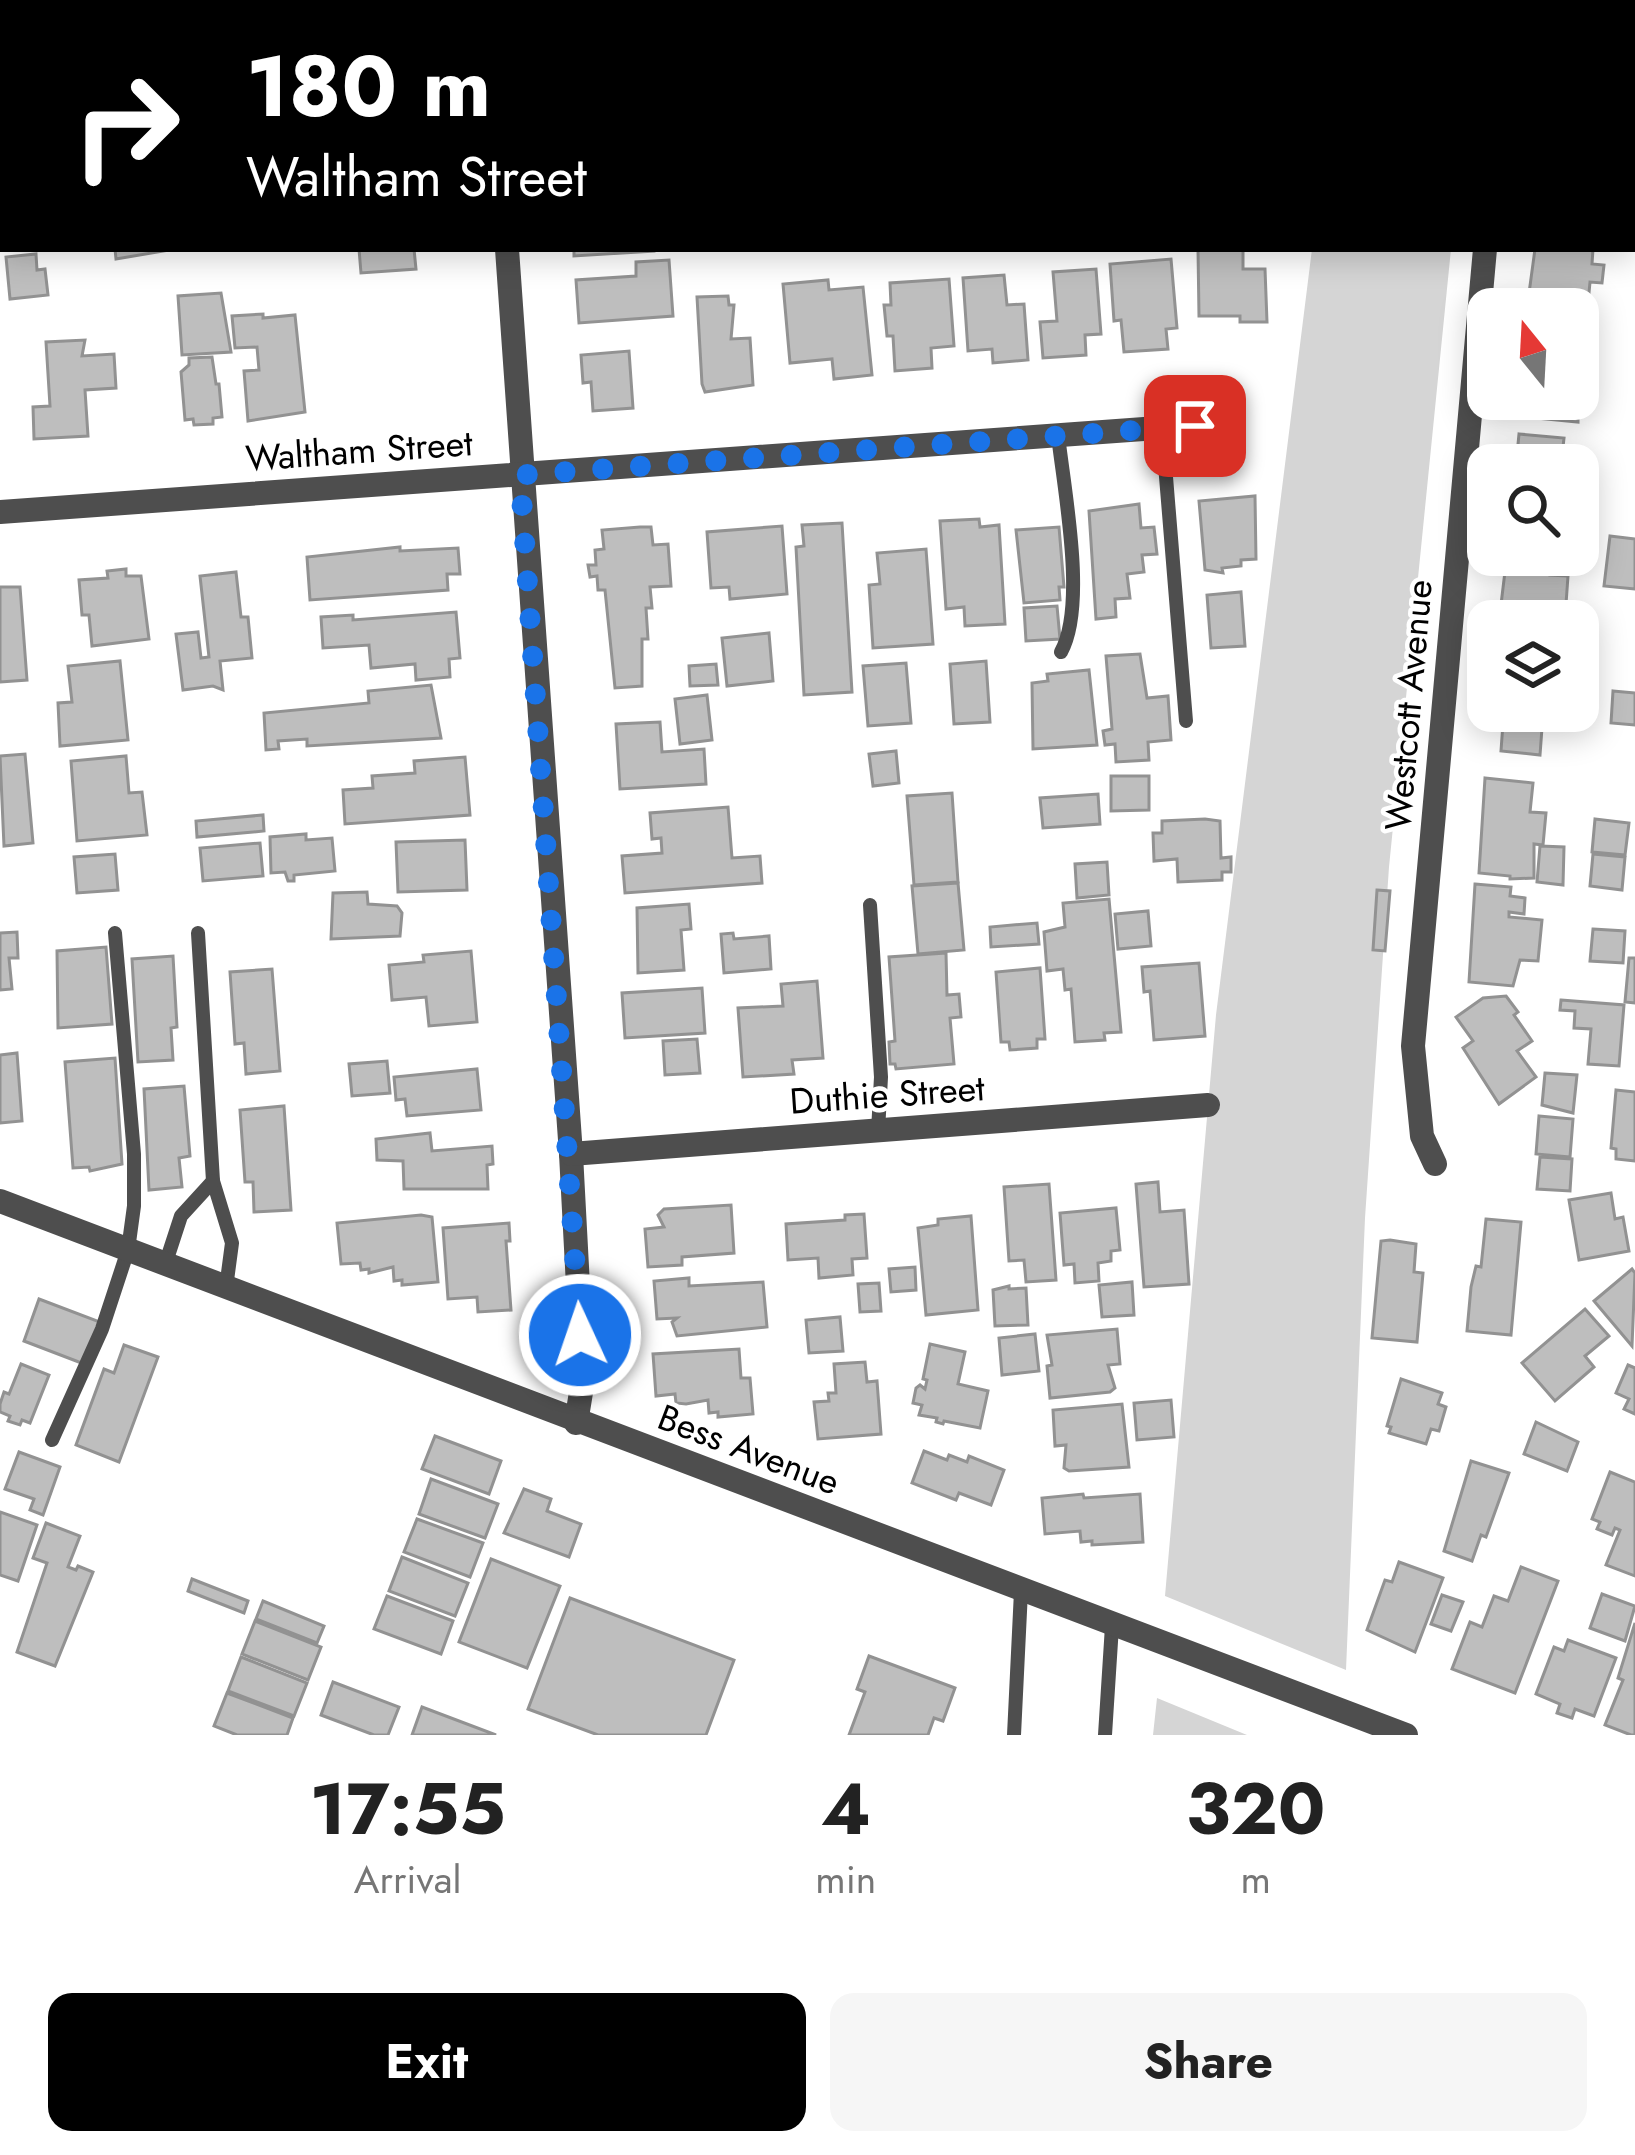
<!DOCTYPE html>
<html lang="en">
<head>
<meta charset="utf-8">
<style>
  :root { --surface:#fff; --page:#f6f6f6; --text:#222; --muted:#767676; --accent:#000 }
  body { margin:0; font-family:Jost,sans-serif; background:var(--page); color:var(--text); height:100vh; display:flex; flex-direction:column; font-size:45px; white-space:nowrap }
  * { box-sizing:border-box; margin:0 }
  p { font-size:39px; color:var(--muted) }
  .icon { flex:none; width:66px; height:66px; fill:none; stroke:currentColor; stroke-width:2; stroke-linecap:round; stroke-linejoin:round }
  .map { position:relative; height:1735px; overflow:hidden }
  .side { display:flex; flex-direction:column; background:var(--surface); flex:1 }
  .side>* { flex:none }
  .hud { position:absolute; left:0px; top:0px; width:1635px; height:252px; box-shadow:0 6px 30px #0003; background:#000; color:#fff; overflow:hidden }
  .needle { width:78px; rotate:342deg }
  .fabs { position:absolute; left:1467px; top:288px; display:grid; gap:24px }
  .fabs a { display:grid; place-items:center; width:132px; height:132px; border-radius:24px; background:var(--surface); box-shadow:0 6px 30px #0003; font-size:60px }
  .pin { position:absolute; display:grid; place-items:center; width:102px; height:102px; color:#fff; margin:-51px; border-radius:24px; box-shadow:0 6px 18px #0006 }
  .me { position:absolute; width:132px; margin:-66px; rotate:357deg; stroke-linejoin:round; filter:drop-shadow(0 0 9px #0008) }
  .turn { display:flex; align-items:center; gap:42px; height:252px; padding:0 48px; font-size:54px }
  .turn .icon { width:156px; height:156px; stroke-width:2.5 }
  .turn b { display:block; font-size:84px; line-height:102px }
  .eta { display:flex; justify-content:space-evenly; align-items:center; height:204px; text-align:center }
  .eta b { font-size:72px; font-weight:700; line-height:84px }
  .button { display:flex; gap:24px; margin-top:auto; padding:24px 48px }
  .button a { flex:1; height:138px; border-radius:24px; background:var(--accent); color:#fff; font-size:48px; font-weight:700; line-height:138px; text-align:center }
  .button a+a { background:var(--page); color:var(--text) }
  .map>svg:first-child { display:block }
  .green { fill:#d5d5d5 }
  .building { fill:#bebebe; stroke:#929292; stroke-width:3 }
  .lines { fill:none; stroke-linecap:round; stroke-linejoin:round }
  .service { stroke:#4e4e4e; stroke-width:14 }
  .minor { stroke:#4e4e4e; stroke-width:24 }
  .route { stroke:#1a73e8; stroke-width:21; stroke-dasharray:0 37.8 }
  .labels { text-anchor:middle; stroke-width:9; stroke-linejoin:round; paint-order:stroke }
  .street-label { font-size:36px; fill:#000; stroke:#fff }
</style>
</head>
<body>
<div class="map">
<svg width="1635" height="1735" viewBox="0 0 1635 1735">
  <rect width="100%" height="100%" fill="#fff"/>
  <g class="green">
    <path d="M1312,249H1451L1389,867L1365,1218L1346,1670L1165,1596L1216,1015Z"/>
    <path d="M1157,1698L1247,1735H1248H1153Z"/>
  </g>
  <g class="building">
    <path d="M115,249H175L116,259Z"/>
    <path d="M359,249H414L416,269L361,273Z"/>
    <path d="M574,249H654V251L574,256Z"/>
    <path d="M1198,249H1243V269H1265L1267,322H1240V316H1199Z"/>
    <path d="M1535,249H1593L1592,264L1604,265L1602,283L1590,282L1587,314L1578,313V309L1527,308Z"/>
    <path d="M36,254L37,270L45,269L48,295L10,299L6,257Z"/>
    <path d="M1171,259L1177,328L1166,329L1168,349L1124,352L1121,320L1114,321L1110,264Z"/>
    <path d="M669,260L673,316L579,323L576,280L636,276V262Z"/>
    <path d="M1096,269L1101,334L1085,335L1086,355L1043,358L1040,322L1057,321L1053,272Z"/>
    <path d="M1004,275L1007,305L1024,304L1028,360L993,363L992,349L968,351L963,278Z"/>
    <path d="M949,279L954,346L931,348L932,368L895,371L893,336H887L884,305H891L890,283Z"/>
    <path d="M828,280L829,290L863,287L872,375L834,379L832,359L790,363L783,284Z"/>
    <path d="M221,293L231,352L182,355L178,296Z"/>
    <path d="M728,296L729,305H734L731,339L750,338L753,385L705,392L702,384L697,297Z"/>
    <path d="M263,314V318L295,315L305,412L248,421L244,371L259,370L257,347L235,348L232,316Z"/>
    <path d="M1578,328L1593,329L1589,394L1578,393Z"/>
    <path d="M85,340L82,356L114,354L116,388L85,390L88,436L34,439L33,407L50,406L46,342Z"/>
    <path d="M629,351L633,408L593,411L591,382L583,383L581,355Z"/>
    <path d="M212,357L216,384H219L222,417L213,418V424L194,425L193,419L185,420L181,372L189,365V358Z"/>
    <path d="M1537,399H1578V422L1535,418Z"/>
    <path d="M1519,434L1564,438L1561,465H1516Z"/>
    <path d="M1255,496L1256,559L1241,560V566L1222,568L1223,573L1205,570L1199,501Z"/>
    <path d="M1139,504L1141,528L1154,527L1157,554L1142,555L1144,572L1127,574L1130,598L1115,599L1116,617L1096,619L1089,511Z"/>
    <path d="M979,519L980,527L999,525L1005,624L965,626L964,607L946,609L940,521Z"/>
    <path d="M842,523L852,692L804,695L796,547L804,546L802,525Z"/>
    <path d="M782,526L787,594L730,599L729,587L711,588L707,532Z"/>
    <path d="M640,527H651L653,545L668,544L671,586L650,587L652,608H646L648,639H642V686L615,688L605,590H598L597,576L590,577L588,565H596L595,550L604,549L602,530Z"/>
    <path d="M1059,527L1064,587H1059L1060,600L1024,603L1016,530Z"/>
    <path d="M1610,536L1635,539V589L1604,586Z"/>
    <path d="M400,547V551L458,548L460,574H447L448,590L310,600L307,557Z"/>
    <path d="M926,549L933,644L873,648L869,585L880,584L877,553Z"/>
    <path d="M1507,555H1552L1550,575L1568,576L1565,618L1499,621Z"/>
    <path d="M126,569V576H141L149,639L92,646L89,615H82L79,580L108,578L107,571Z"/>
    <path d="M236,572L241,617H248L252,658L220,661L223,690L213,686L183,690L176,634L198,632L201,658L209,657L200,576Z"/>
    <path d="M0,587H20L27,680L0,682Z"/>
    <path d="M1241,592L1245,646L1211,648L1207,595Z"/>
    <path d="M1057,606L1060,639L1026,641L1024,608Z"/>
    <path d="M456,612L460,658L449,659L450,677L416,680L415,664L371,668L369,645L323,648L321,617L353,615V620Z"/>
    <path d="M769,633L773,681L727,686L722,638Z"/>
    <path d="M1140,654L1147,698L1168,696L1171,740L1148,742L1149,760L1116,762L1115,744L1105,745L1103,731L1112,729L1106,656Z"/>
    <path d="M120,661L128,740L60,746L58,703L72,702L68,666Z"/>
    <path d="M986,661L990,722L954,724L950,664Z"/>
    <path d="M906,663L911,723L868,726L863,666Z"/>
    <path d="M716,664L718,685L690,686L689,666Z"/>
    <path d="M1089,670L1097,745L1033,749L1032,683L1048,681L1047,674Z"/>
    <path d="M431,685L441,738L307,746V739L278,741L279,749L266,750L264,713L369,703L368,691Z"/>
    <path d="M1613,691L1635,693V725L1611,723Z"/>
    <path d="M707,695L712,740L680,744L675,699Z"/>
    <path d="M1496,711H1557L1556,729L1542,728L1540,755L1501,751L1503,723L1495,722Z"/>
    <path d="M660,722L662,752L704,749L706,784L620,789L616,724Z"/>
    <path d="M896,751L899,783L873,786L869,754Z"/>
    <path d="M25,754L33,843L4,846L0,756Z"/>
    <path d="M126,756L129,793L142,792L147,835L77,841L71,761Z"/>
    <path d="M465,757L470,815L345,824L343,790L373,788L372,776L415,773L414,761Z"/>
    <path d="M1111,776H1149V810L1111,811Z"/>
    <path d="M1485,778L1533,783L1530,812L1546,813L1543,845L1534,844V878L1510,879V876L1479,873Z"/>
    <path d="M952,793L958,882L914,885L907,796Z"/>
    <path d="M1098,794L1100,824L1043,828L1040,798Z"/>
    <path d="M728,807L732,858L760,856L762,883L625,893L622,856L662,853L661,838L652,839L650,813Z"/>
    <path d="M263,815L264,831L197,837L196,821Z"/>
    <path d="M1205,819L1220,821L1221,858L1231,857V872H1222V880L1178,882L1177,859L1154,861L1153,833H1162V821Z"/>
    <path d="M1595,819L1629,823L1625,855L1592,852Z"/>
    <path d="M306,834V840L332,838L335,871L294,875V881H288L285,872L271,873L270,837Z"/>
    <path d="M465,840L467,890L398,892L396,842Z"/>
    <path d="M260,843L263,876L203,881L200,848Z"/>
    <path d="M1540,846L1564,847L1563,885L1537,882Z"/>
    <path d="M115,854L118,890L77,893L74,857Z"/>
    <path d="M1593,854L1625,857L1622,890L1590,886Z"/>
    <path d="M1107,862L1109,895L1077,898L1075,864Z"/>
    <path d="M958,883L964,950L918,954L912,886Z"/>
    <path d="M1475,884L1511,887L1510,896L1525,898L1524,914L1509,912V917L1542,920L1538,961L1520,960L1513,986L1469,982Z"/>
    <path d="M1377,890L1390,891L1385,951L1373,950Z"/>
    <path d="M367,892L368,904L397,906L402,913L400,936L331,939L333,893Z"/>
    <path d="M1109,899L1121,1032L1104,1033L1105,1040L1075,1042L1071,989L1065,990L1063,969L1047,971L1044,932L1065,927L1063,903Z"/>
    <path d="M689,904L691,929L681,930L684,970L638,973L637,908Z"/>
    <path d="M1148,911L1151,946L1118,949L1115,914Z"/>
    <path d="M1037,923L1039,944L991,947L990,927Z"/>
    <path d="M1593,929L1625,931L1623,963L1590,961Z"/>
    <path d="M17,932L18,958H9L12,989L0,990V933Z"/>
    <path d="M733,933L734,939L769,936L771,969L724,973L721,934Z"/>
    <path d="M106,947L112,1024L58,1028L57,951Z"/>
    <path d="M471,951L477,1022L429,1026L426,997L392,1000L389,965L424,962L423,955Z"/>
    <path d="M946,953L947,995L959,994L961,1017L950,1018L954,1064L896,1069L895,1064H890L889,1042L895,1041L889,957Z"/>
    <path d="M173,956L177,1027L171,1028L173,1060L138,1062L132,959Z"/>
    <path d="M1629,958H1635V1003L1625,1002Z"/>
    <path d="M1199,963L1205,1036L1154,1040L1150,991L1144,992L1142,967Z"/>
    <path d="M1040,968L1045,1039H1037V1048L1010,1050L1009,1042H1001L996,972Z"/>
    <path d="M272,969L280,1071L246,1074L244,1043L235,1044L230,972Z"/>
    <path d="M817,981L823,1058L792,1060L794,1074L743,1077L738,1008L783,1006L781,984Z"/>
    <path d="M702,988L705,1033L625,1038L622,993Z"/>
    <path d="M1506,996L1518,1012L1514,1015L1532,1041L1517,1051L1536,1077L1499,1104L1463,1048L1473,1041L1456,1017L1483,998Z"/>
    <path d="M1561,1000L1624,1005L1619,1066L1588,1064L1591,1029L1574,1028L1575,1011L1560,1010Z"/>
    <path d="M697,1039L700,1073L665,1075L663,1041Z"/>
    <path d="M17,1053L22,1121L0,1123V1055Z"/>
    <path d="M115,1058L122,1164L90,1171L89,1167L73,1168L65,1062Z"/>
    <path d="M387,1061L390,1093L352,1096L349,1064Z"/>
    <path d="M477,1069L481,1110L407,1116L405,1099L396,1100L394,1077Z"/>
    <path d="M1545,1073L1577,1075L1573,1113L1542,1105Z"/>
    <path d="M184,1086L190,1156L179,1158L182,1187L149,1190L144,1089Z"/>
    <path d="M1616,1090L1635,1092V1161L1616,1159V1149L1611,1148Z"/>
    <path d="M284,1106L291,1210L254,1212L253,1182H245L240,1110Z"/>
    <path d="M1539,1116L1573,1119L1570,1157L1536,1154Z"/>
    <path d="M430,1133L432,1151L492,1146L493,1164L487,1165L488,1189H404L403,1161L377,1160L376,1139Z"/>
    <path d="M1540,1157L1572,1159L1570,1191L1537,1189Z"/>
    <path d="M1158,1182L1160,1212L1184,1210L1189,1284L1144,1287L1136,1184Z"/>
    <path d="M1049,1184L1056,1280L1026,1282L1024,1260L1009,1261L1004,1187Z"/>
    <path d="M1611,1193L1615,1219L1623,1217L1629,1251L1579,1260L1569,1200Z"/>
    <path d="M731,1205L734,1253L682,1257V1265L648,1267L645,1229L664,1227L658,1215L664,1209Z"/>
    <path d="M1116,1208L1120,1250L1111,1251V1261L1098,1263L1099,1281L1075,1283L1074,1264L1064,1265L1060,1213Z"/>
    <path d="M864,1214L867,1258L852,1259L853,1275L819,1278L818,1258L788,1260L786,1224L845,1220V1215Z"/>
    <path d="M421,1215L432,1217L438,1282L402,1285V1280L394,1281L393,1267L369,1273V1269L361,1270L360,1263L341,1264L337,1223Z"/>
    <path d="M971,1216L978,1310L926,1315L918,1228L938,1225V1219Z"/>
    <path d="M1486,1219L1521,1222L1511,1335L1467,1331L1471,1287L1476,1266L1481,1267Z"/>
    <path d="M509,1223L510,1241H506L511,1310L478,1312L477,1297L448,1299L443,1228Z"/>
    <path d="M1390,1240L1416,1244L1414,1272L1423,1273L1417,1342L1372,1338L1381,1241Z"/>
    <path d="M915,1267L916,1290L891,1292L889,1269Z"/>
    <path d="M1632,1269L1635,1273L1632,1346L1594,1301Z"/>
    <path d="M689,1278V1286L763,1282L767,1327L677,1336L672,1322L677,1318L657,1319L654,1281Z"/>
    <path d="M1132,1282L1134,1315L1102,1317L1099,1285Z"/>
    <path d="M879,1283L881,1311L860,1312L858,1284Z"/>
    <path d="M1009,1286V1289L1026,1288L1028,1325L995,1326L993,1290Z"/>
    <path d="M39,1299L100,1322L84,1364L24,1341Z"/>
    <path d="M1585,1309L1609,1336L1585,1356L1594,1367L1555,1401L1522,1363Z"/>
    <path d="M840,1317L843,1351L809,1353L806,1320Z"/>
    <path d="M1117,1329L1120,1364L1108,1365L1115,1388L1110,1392L1050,1398L1047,1366L1052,1365L1047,1335Z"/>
    <path d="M1035,1334L1039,1371L1002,1375L999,1338Z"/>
    <path d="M930,1344L965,1352L958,1384L988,1391L980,1428L944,1421L943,1424L936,1422L937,1418L919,1415L922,1405L913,1403L916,1388L920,1385L925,1389L927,1380L923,1379Z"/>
    <path d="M124,1345L158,1357L119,1462L76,1445L104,1369L114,1373Z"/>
    <path d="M739,1349L741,1378H750L753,1414L718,1417V1412L709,1413L708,1400L686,1404L676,1403L675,1394L656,1396L653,1354Z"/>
    <path d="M865,1362L867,1382L877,1381L881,1434L818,1439L814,1402L829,1401L828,1393H836L834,1364Z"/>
    <path d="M21,1364L49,1375L30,1423L22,1420L20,1425L8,1421L10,1416L0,1412V1404L4,1392L9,1394Z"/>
    <path d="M1628,1365L1635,1368V1414L1624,1409L1629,1399L1616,1393Z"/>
    <path d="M1401,1379L1442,1393L1438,1404L1446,1407L1439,1431L1431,1429L1426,1444L1389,1433L1391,1427L1387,1426Z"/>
    <path d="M1171,1400L1174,1437L1137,1440L1134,1403Z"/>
    <path d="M1122,1404L1129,1467L1069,1471L1064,1468L1066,1445L1055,1446L1053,1410Z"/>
    <path d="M1536,1422L1578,1442L1567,1471L1524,1454Z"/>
    <path d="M435,1436L501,1461L489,1494L422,1469Z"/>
    <path d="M924,1451L947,1460L949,1455L967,1462L969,1456L1004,1470L991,1505L959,1493L956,1500L912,1483Z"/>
    <path d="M19,1452L60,1467L43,1515L30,1510L34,1499L5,1489Z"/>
    <path d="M1471,1461L1509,1473L1486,1537L1481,1535L1472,1561L1444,1551Z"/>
    <path d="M1610,1472L1635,1482V1576L1606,1565L1620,1530L1615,1528L1612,1535L1597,1529L1600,1522L1592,1519Z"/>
    <path d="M431,1479L498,1504L485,1538L419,1514Z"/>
    <path d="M524,1489L551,1499L547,1511L581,1524L569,1557L504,1533Z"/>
    <path d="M1083,1494L1084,1498L1140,1494L1143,1542L1092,1545V1541L1081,1542L1080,1531L1045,1534L1042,1498Z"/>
    <path d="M0,1512L37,1525L18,1581L0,1575Z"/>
    <path d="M417,1519L483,1543L470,1577L404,1552Z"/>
    <path d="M46,1523L80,1536L68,1567L76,1570L78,1566L93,1572L55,1666L17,1652L47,1563L33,1558Z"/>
    <path d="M402,1557L468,1583L455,1616L389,1591Z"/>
    <path d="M491,1559L560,1586L527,1668L459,1642Z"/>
    <path d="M1399,1562L1443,1578L1415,1652L1367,1630L1385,1580L1392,1582Z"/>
    <path d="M1521,1567L1558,1581L1515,1693L1452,1669L1470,1622L1482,1627L1494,1596L1508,1601Z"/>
    <path d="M192,1579L248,1601L244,1613L188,1591Z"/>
    <path d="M1602,1594L1635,1606L1625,1641L1590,1628Z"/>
    <path d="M1442,1595L1463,1602L1451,1631L1431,1624Z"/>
    <path d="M387,1596L453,1621L441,1654L374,1629Z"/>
    <path d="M570,1598L734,1660L706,1735H598L528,1709Z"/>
    <path d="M263,1601L324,1626L317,1643L256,1619Z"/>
    <path d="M255,1621L321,1647L308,1680L242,1654Z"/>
    <path d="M1635,1623V1735H1631L1605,1725L1623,1680L1618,1678Z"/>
    <path d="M1568,1640L1616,1658L1594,1716L1575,1709L1572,1718L1557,1713L1560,1704L1536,1694L1554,1647L1564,1651Z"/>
    <path d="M869,1656L955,1688L943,1721L934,1718L928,1735H849L865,1692L857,1689Z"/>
    <path d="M241,1657L307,1683L294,1716L228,1691Z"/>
    <path d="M333,1682L399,1707L388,1735H374L321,1715Z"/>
    <path d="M227,1693L293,1718L287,1735H237L214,1726Z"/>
    <path d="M422,1707L496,1735H412Z"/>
  </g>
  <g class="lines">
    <g class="service">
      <path d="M1162,428L1186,721"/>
      <path d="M1058,435C1064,490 1087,605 1061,652"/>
      <path d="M870,905L881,1077L878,1131"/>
      <path d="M198,933L213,1181L232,1243L226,1288"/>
      <path d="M165,1265L181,1216L213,1181"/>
      <path d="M52,1440L102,1329L128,1250L134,1206V1154L115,933"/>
      <path d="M1014,1735L1021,1591"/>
      <path d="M1105,1735L1112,1626"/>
    </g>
    <g class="minor">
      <path d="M491,0V3"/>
      <path d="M1284,3L1314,0"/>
      <path d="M1508,3V0"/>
      <path d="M0,100H3"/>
      <path d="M507,249L571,1154L583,1380L576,1423"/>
      <path d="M0,512L1227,423"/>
      <path d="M571,1154L1208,1105"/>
      <path d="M1435,1164L1422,1136L1413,1046L1485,249"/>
      <path d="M0,1201L1406,1735"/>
    </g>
  </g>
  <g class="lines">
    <path class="route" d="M580,1335L520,475L1195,426"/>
  </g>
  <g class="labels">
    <g class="street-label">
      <text transform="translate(359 450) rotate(-4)" y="13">Waltham Street</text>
      <text transform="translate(1408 705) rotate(-85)" y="13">Westcott Avenue</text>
      <text transform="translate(887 1094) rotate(-4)" y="13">Duthie Street</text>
      <text transform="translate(749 1449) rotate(21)" y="13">Bess Avenue</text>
    </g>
  </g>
</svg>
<div class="fabs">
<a><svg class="needle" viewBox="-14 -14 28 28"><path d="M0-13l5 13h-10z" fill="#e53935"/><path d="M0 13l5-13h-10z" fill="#767676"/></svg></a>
<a><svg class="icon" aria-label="search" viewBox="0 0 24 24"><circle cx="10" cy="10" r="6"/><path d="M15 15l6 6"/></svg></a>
<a><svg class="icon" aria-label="layers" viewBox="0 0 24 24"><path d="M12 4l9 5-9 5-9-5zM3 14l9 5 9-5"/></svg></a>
</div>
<div class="pin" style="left:1195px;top:426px;background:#d93025"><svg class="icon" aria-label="arrive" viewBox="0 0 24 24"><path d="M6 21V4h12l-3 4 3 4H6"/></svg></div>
<svg class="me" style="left:580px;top:1335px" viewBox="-20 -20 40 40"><circle r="17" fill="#1a73e8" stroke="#fff" stroke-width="3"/><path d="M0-11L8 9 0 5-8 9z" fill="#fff"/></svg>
<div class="hud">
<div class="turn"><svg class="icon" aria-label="right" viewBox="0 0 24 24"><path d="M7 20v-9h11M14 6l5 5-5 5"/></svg><div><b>180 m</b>Waltham Street</div></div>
</div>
</div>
<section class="side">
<div class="eta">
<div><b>17:55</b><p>Arrival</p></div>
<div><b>4</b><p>min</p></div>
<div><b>320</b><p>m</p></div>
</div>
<div class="button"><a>Exit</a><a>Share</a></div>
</section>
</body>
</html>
